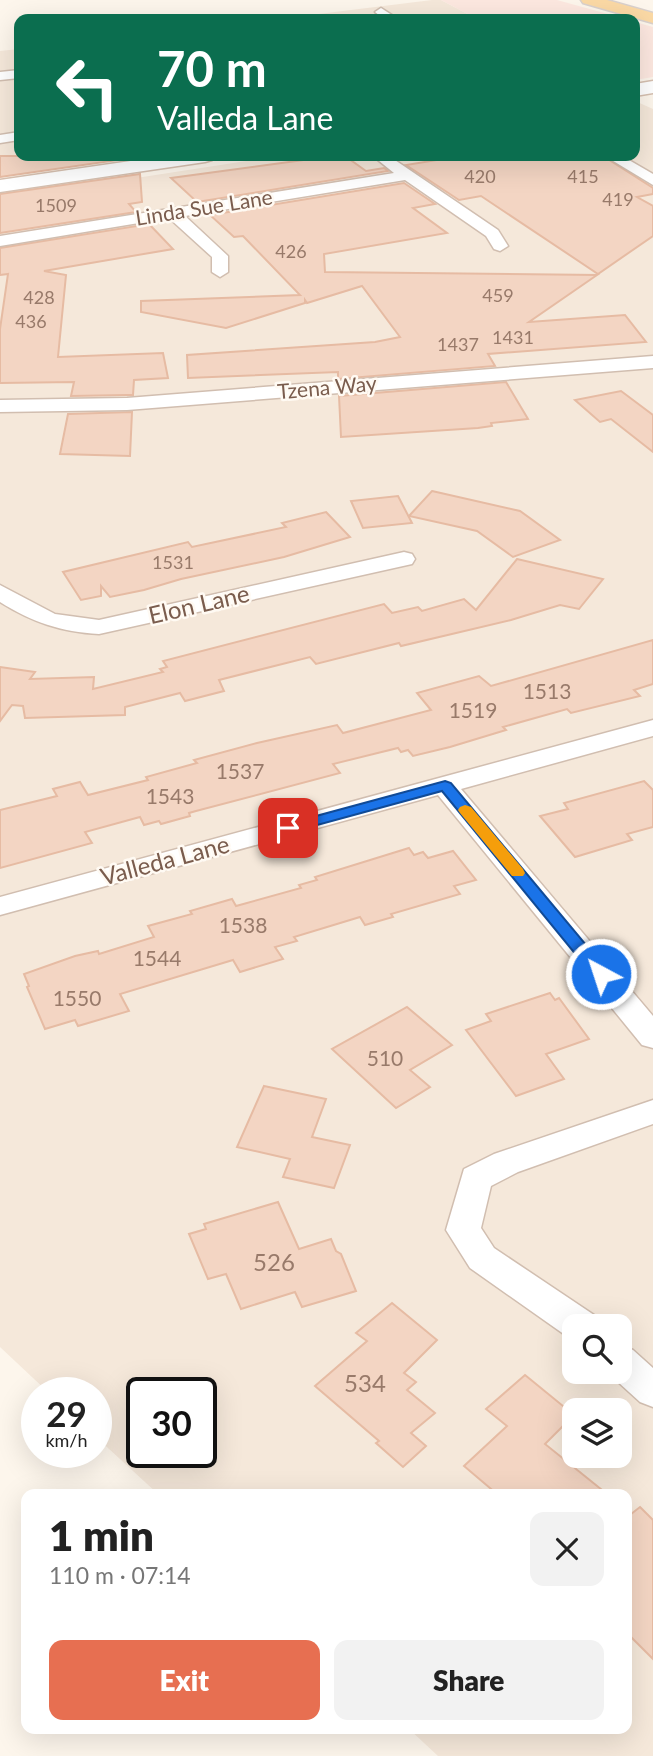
<!DOCTYPE html>
<html lang="en">
<head>
<meta charset="utf-8">
<style>
  :root { --surface:#fff; --page:#f2f2f2; --text:#222; --muted:#767676; --accent:#e76f51 }
  body { margin:0; font-family:Lato,sans-serif; background:var(--page); color:var(--text); height:100vh; display:flex; flex-direction:column; font-size:26px; white-space:nowrap }
  * { box-sizing:border-box; margin:0 }
  p { font-size:23px; color:var(--muted) }
  .icon { flex:none; width:38px; height:38px; fill:none; stroke:currentColor; stroke-width:2; stroke-linecap:round; stroke-linejoin:round }
  .map { position:relative; flex:1; overflow:hidden }
  .drawer { position:absolute; left:21px; top:1489px; width:611px; height:245px; display:flex; flex-direction:column; background:var(--surface); border-radius:14px; box-shadow:0 7px 28px #0002 }
  .drawer>* { flex:none }
  .banner { position:absolute; left:14px; top:14px; width:626px; height:147px; border-radius:14px; box-shadow:0 7px 28px #0002; background:#0b6e4f; color:#fff; overflow:hidden }
  .tools { position:absolute; left:562px; top:1314px; display:grid; gap:14px }
  .tools a { display:grid; place-items:center; width:70px; height:70px; border-radius:14px; background:var(--surface); box-shadow:0 7px 28px #0002; font-size:35px }
  .speed { position:absolute; left:21px; top:1377px; display:flex; gap:14px; font-size:35px; font-weight:700; text-align:center }
  .speed>* { display:grid; place-content:center; width:91px; height:91px; border-radius:50%; background:var(--surface); box-shadow:0 7px 28px #0002; line-height:1 }
  .speed small { font-size:18px; font-weight:400 }
  .speed .limit { border:4px solid #111; border-radius:10px; background:#fff; color:#111 }
  .pin { position:absolute; display:grid; place-items:center; width:60px; height:60px; color:#fff; margin:-30px; border-radius:14px; box-shadow:0 4px 10px #0006 }
  .me { position:absolute; width:77px; margin:-38px; rotate:320deg; stroke-linejoin:round; filter:drop-shadow(0 0 5px #0008) }
  .turn { display:flex; align-items:center; gap:24px; height:147px; padding:0 28px; font-size:32px }
  .turn .icon { width:91px; height:91px; stroke-width:2.5 }
  .turn b { display:block; font-size:49px; line-height:60px }
  .round { display:grid; place-items:center; flex:none; width:74px; height:74px; border-radius:14px; background:var(--page) }
  .summary { display:flex; align-items:center; justify-content:space-between; height:119px; padding:0 28px }
  h1 { font-size:42px; font-weight:800; line-height:52px }
  .primary-button { display:flex; gap:14px; margin-top:auto; padding:14px 28px }
  .primary-button a { flex:1; height:80px; border-radius:14px; background:var(--accent); color:#fff; font-size:28px; font-weight:800; line-height:80px; text-align:center }
  .primary-button a+a { background:var(--page); color:var(--text) }
  .map>svg:first-child { display:block }
  .residential { fill:#f5e8da; fill-rule:evenodd }
  .commercial { fill:#fde8e0 }
  .building { fill:#f3d5c3; stroke:#e6bba3; stroke-width:2 }
  .lines { fill:none; stroke-linecap:round; stroke-linejoin:round }
  .street-casing { stroke:#d1beb0; stroke-width:3 }
  .secondary-casing { stroke:#d6c0b0; stroke-width:3 }
  .primary-casing { stroke:#dad1cd; stroke-width:3 }
  .street { fill:#fff; fill-rule:evenodd }
  .secondary { fill:#fff; fill-rule:evenodd }
  .primary { fill:#fbd9a5; fill-rule:evenodd }
  .route { fill:#1a73e8; stroke:#114b97; stroke-width:2 }
  .slow { fill:#f59e0b }
  .labels { text-anchor:middle; stroke-width:5; stroke-linejoin:round; paint-order:stroke }
  .far-number-label { font-size:18px; fill:#987a6a }
  .far-street-label { font-size:21px; fill:#7a5c4d; stroke:#fffaf3 }
  .number-label { font-size:21px; fill:#987a6a }
  .street-label { font-size:24px; fill:#7a5c4d; stroke:#fffaf3 }
  .near-number-label { font-size:24px; fill:#987a6a }
</style>
</head>
<body>
<div class="map">
<svg width="653" height="1756" viewBox="0 0 653 1756">
  <rect width="100%" height="100%" fill="#fdf6ec"/>
  <g class="residential">
    <path d="M432,0H441L477,19H278Z"/>
    <path d="M19,49V156H140L0,176V51Z"/>
    <path d="M635,101L653,109V1756H438L409,1729H626V1494H158L96,1437V1393H49L0,1347V199L279,156H635ZM574,1326H620V1372H574ZM142,1393H201V1452H142ZM574,1410H620V1456H574Z"/>
  </g>
  <g class="commercial">
    <path d="M441,0H557L626,19H477Z"/>
    <path d="M635,22L653,27V77L635,80Z"/>
  </g>
  <g class="building">
    <path d="M0,156H139V157L0,177Z"/>
    <path d="M333,156H345L366,171L384,168L388,171L197,202L171,178Z"/>
    <path d="M461,156H603L653,188V194L637,197L653,206V236L598,274L481,196L459,200L406,165Z"/>
    <path d="M140,174L142,202L129,204L136,212L0,233V194Z"/>
    <path d="M404,183L435,204L413,208L447,233L324,254L325,272L597,275L529,322L625,315L646,342L488,354L495,366L338,379V372L188,378L187,355L375,342L400,337L362,286L307,303L305,300V303L226,328L141,312V301L300,295L243,236L234,237L210,215Z"/>
    <path d="M149,224L173,249L44,271L66,275L58,357L163,353L168,378L134,380L133,395H127L71,396L74,382L0,383V329L8,274L0,275V248Z"/>
    <path d="M506,382L528,419L491,423L492,426L478,428L341,437L339,396Z"/>
    <path d="M621,391L653,415V452L611,419L600,422L575,400Z"/>
    <path d="M132,412L130,456L60,454L68,414Z"/>
    <path d="M432,491L520,511L560,540L513,557L477,531L409,516Z"/>
    <path d="M398,496L412,523L363,528L351,501Z"/>
    <path d="M326,512L350,537L284,557L181,579L144,590L110,597L101,586V596L81,600L63,572L188,542L192,547L286,527L282,523Z"/>
    <path d="M517,559L603,579L579,609L560,605L511,620L401,646L399,643L316,664L310,657L219,680L224,691L185,701L180,693L125,707V715L25,718L23,706L12,705L0,721V667L35,672L30,679L94,677L93,689L163,672L160,669L167,667L163,661L384,604L392,613L418,607L422,611L464,599L476,610Z"/>
    <path d="M653,640V684L634,690L640,696L571,713L567,709L503,727L506,730L450,747L413,756L408,750L401,752L398,748L333,764L340,773L196,811L189,813L190,816L161,824L159,821L144,825L140,817L85,832L92,843L0,868V810L57,796L53,789L80,782L88,795L148,780L146,777L197,763L194,760L257,743L337,725L343,733L431,710L417,693L479,676L491,686Z"/>
    <path d="M644,781L653,790V827L627,834L632,840L575,857L540,816L568,809L564,803Z"/>
    <path d="M409,848L414,855L423,852L428,858L453,851L476,880L454,886L460,894L391,914L393,917L365,925L360,917L294,937L297,941L275,947L283,959L240,972L233,960L120,994L129,1011L78,1026L75,1020L45,1029L27,987L29,986L24,974L75,956L98,951L99,954L154,937L148,926L192,914L190,911L232,899L236,906L301,888L299,885L317,880L315,877Z"/>
    <path d="M550,993L555,1000L559,998L589,1039L546,1054L564,1079L516,1096L466,1030L491,1021L486,1014Z"/>
    <path d="M407,1007L452,1045L410,1070L430,1087L396,1108L332,1049Z"/>
    <path d="M264,1086L326,1099L312,1137L350,1145L334,1188L283,1177L290,1159L237,1147Z"/>
    <path d="M278,1202L299,1249L331,1239L336,1251L341,1254L356,1291L302,1307L295,1292L241,1309L226,1274L208,1279L189,1234L206,1229L204,1224Z"/>
    <path d="M392,1303L437,1340L404,1373L416,1382L407,1390L435,1413L411,1433L426,1446L403,1467L376,1443L379,1441L315,1386L367,1341L356,1333Z"/>
    <path d="M525,1375L574,1415L545,1444L607,1494H497L464,1466L507,1426L486,1409Z"/>
    <path d="M640,1507L653,1520V1659L626,1632V1518Z"/>
  </g>
  <g class="lines">
    <g class="street-casing">
      <g id="street">
        <path d="M381,8L398,19H384L375,12Z"/>
        <path d="M19,70V78L0,80V72Z"/>
        <path d="M19,132V140L0,143V135Z"/>
        <path d="M373,156H389L498,230L508,246L500,251L494,249L486,236L405,180L185,216L228,256V272L220,277L212,272V257L169,218L0,246V236L394,173Z"/>
        <path d="M605,156H622L653,174V185Z"/>
        <path d="M653,356V368L127,410L0,412V400L127,398Z"/>
        <path d="M404,552L412,554L415,559L412,564L99,634C61,632 32,622 0,602V585L55,614L99,620Z"/>
        <path d="M653,720V736L461,789L653,1016V1048L642,1045L438,795L0,915V897Z"/>
        <path d="M653,1100V1124L518,1172L491,1186L481,1228L494,1248L594,1315L599,1326H574V1339L568,1337L470,1268L446,1230L464,1169L494,1154Z"/>
        <path d="M620,1345L633,1350L653,1368V1407L640,1402L607,1372H620Z"/>
      </g>
    </g>
    <g class="secondary-casing">
      <g id="secondary">
        <path d="M653,81V93L635,96V84Z"/>
        <path d="M165,156H215L212,160L205,162L0,192V180Z"/>
      </g>
    </g>
    <g class="primary-casing">
      <path id="primary" d="M581,0H607L653,13V23L583,3Z"/>
    </g>
    <use href="#street" class="street"/>
    <use href="#secondary" class="secondary"/>
    <use href="#primary" class="primary"/>
  </g>
  <path class="route" d="M445,781L451,783L607,970L610,974L607,978H595L442,791L288,833L280,828L283,825Z"/>
  <path class="slow" d="M465,805L471,807L523,869L525,873L523,876H512L460,813L458,810L460,807Z"/>
  <g class="labels">
    <g class="far-number-label">
      <text x="480" y="183">420</text>
      <text x="583" y="183">415</text>
      <text x="618" y="206">419</text>
      <text x="56" y="212">1509</text>
      <text x="291" y="258">426</text>
      <text x="498" y="302">459</text>
      <text x="39" y="304">428</text>
      <text x="31" y="328">436</text>
      <text x="513" y="344">1431</text>
      <text x="458" y="351">1437</text>
      <text x="173" y="569">1531</text>
    </g>
    <g class="far-street-label">
      <text transform="translate(204 208) rotate(-9)" y="7">Linda Sue Lane</text>
      <text transform="translate(327 388) rotate(-5)" y="7">Tzena Way</text>
    </g>
    <g class="number-label">
      <text x="547" y="699">1513</text>
      <text x="473" y="718">1519</text>
      <text x="240" y="779">1537</text>
      <text x="170" y="804">1543</text>
      <text x="243" y="933">1538</text>
      <text x="157" y="966">1544</text>
      <text x="77" y="1006">1550</text>
      <text x="385" y="1066">510</text>
    </g>
    <g class="street-label">
      <text transform="translate(199 605) rotate(-13)" y="8">Elon Lane</text>
      <text transform="translate(165 861) rotate(-15)" y="8">Valleda Lane</text>
    </g>
    <g class="near-number-label">
      <text x="274" y="1271">526</text>
      <text x="365" y="1392">534</text>
    </g>
  </g>
</svg>
<div class="tools">
<a><svg class="icon" aria-label="search" viewBox="0 0 24 24"><circle cx="10" cy="10" r="6"/><path d="M15 15l6 6"/></svg></a>
<a><svg class="icon" aria-label="layers" viewBox="0 0 24 24"><path d="M12 4l9 5-9 5-9-5zM3 14l9 5 9-5"/></svg></a>
</div>
<div class="speed"><div>29<small>km/h</small></div><div class="limit">30</div></div>
<div class="pin" style="left:288px;top:828px;background:#d93025"><svg class="icon" aria-label="arrive" viewBox="0 0 24 24"><path d="M6 21V4h12l-3 4 3 4H6"/></svg></div>
<svg class="me" style="left:601px;top:974px" viewBox="-20 -20 40 40"><circle r="17" fill="#1a73e8" stroke="#fff" stroke-width="3"/><path d="M0-11L8 9 0 5-8 9z" fill="#fff"/></svg>
<div class="banner">
<div class="turn"><svg class="icon" aria-label="left" viewBox="0 0 24 24"><path d="M17 20v-9H6M10 6l-5 5 5 5"/></svg><div><b>70 m</b>Valleda Lane</div></div>
</div>
<section class="drawer">
<div class="summary"><div><h1>1 min</h1><p>110 m · 07:14</p></div><a class="round"><svg class="icon" aria-label="close" viewBox="0 0 24 24"><path d="M6 6l12 12M18 6L6 18"/></svg></a></div>
<div class="primary-button"><a>Exit</a><a>Share</a></div>
</section>
</div>
</body>
</html>
